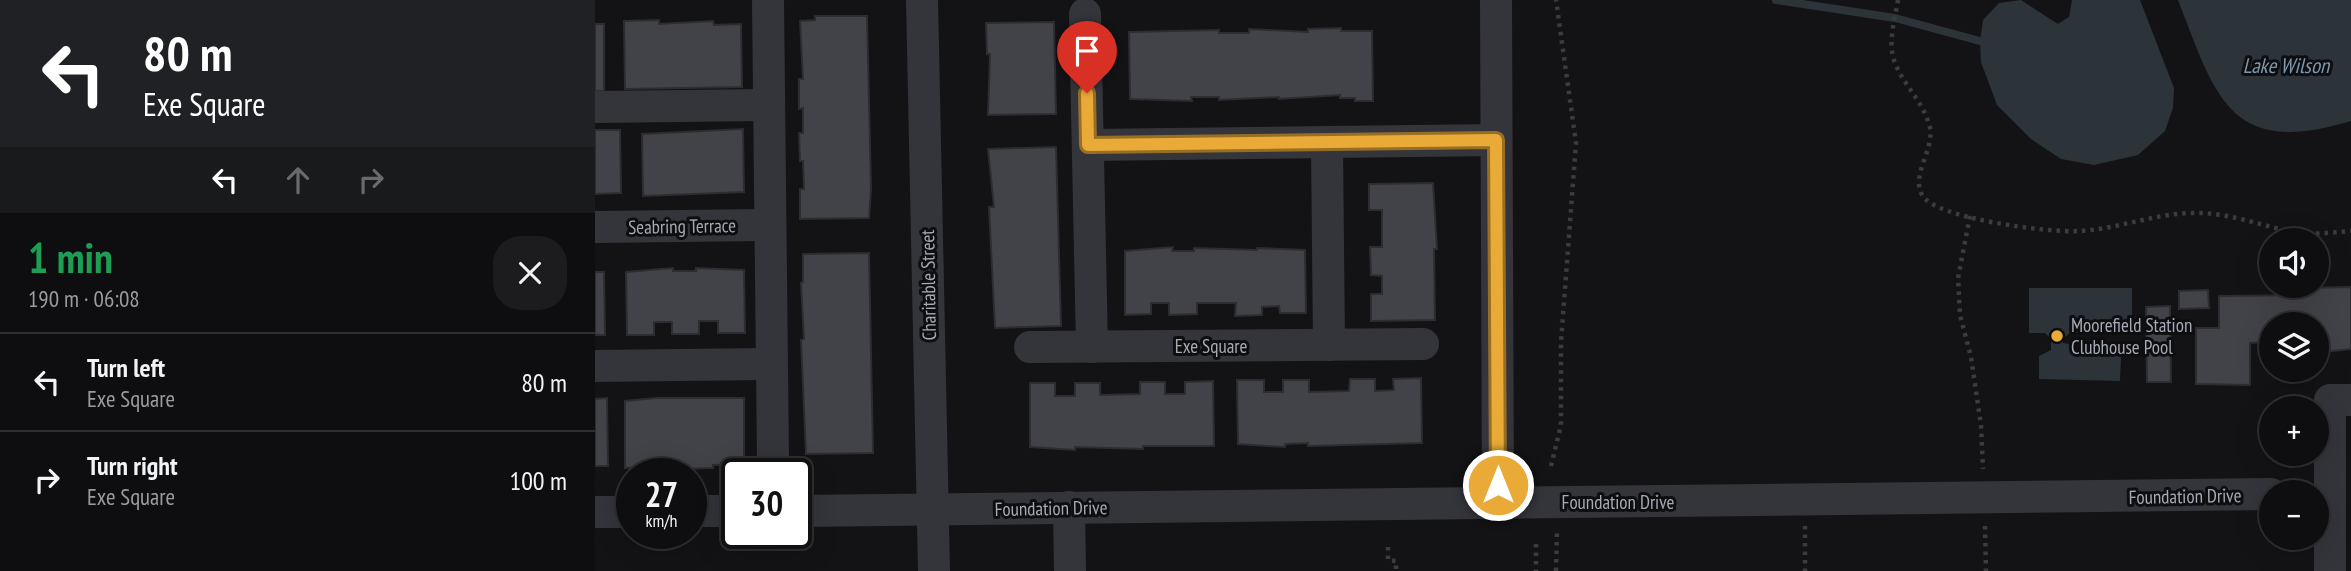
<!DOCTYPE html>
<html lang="en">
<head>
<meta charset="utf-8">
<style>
  :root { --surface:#0e0e10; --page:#1c1c1e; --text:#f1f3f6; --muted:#9b9c9f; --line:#2e2e30 }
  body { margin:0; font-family:"PT Sans Narrow",sans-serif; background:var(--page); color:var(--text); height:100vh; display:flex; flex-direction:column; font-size:26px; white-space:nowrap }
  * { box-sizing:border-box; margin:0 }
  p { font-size:23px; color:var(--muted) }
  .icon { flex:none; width:38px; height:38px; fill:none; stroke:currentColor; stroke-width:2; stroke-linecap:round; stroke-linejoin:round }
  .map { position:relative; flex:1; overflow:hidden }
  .panel { display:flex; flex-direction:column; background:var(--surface); width:595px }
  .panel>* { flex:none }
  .hud { background:#202124; color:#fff; overflow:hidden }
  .buttons { position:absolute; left:1664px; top:228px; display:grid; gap:14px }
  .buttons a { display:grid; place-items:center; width:70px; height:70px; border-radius:50%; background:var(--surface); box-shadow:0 7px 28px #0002,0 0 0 2px var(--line); font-size:35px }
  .speed { position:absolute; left:21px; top:458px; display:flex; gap:14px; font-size:35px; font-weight:700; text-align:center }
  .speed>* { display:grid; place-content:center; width:91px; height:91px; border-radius:50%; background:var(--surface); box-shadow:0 7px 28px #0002,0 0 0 2px var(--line); line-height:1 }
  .speed small { font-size:18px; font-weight:400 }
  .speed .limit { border:4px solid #111; border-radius:10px; background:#fff; color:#111 }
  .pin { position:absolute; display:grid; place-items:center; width:60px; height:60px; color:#fff; margin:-72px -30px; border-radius:50% 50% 50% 0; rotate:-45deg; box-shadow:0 0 7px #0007 }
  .pin .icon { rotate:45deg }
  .me { position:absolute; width:77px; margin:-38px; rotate:0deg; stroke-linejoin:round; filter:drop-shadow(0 0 5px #0008) }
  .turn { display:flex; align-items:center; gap:24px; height:147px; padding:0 28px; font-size:32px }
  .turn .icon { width:91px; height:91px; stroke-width:2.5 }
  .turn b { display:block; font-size:49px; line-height:60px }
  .lanes { display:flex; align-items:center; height:66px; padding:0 28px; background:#0003; justify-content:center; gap:35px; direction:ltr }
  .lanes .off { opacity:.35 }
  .round { display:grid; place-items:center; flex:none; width:74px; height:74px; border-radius:28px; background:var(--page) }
  .overview { display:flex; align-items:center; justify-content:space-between; height:119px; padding:0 28px }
  h1 { font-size:42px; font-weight:600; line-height:52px; color:#1e9e55 }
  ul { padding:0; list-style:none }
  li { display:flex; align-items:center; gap:21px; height:98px; padding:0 28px; border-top:2px solid var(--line) }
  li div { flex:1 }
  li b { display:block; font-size:26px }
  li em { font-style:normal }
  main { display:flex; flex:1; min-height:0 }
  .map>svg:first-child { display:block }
  .water { fill:#2c343a }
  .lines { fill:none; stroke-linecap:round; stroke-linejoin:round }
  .stream { stroke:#2c343a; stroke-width:8 }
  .building { fill:#424348; stroke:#2d2d31; stroke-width:2 }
  .path { stroke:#3a3c41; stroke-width:4.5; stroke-dasharray:3.5 5; stroke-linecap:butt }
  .minor { stroke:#34353a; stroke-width:32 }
  .route-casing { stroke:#976e24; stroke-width:18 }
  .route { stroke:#e9aa37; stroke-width:12 }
  .poi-dot { fill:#e9aa37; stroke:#0e0e10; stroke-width:2.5 }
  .labels { text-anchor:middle; stroke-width:6; stroke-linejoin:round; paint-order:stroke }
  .street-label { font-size:19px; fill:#a5aab5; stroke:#0e0e10 }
  .poi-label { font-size:19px; fill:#a5aab5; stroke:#0e0e10; text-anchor:start }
  .water-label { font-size:21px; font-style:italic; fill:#7e98ae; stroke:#0e0e10 }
</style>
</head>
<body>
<main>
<section class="panel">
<div class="hud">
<div class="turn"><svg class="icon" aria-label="left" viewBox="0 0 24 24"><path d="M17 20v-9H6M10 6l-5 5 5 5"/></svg><div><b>80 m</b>Exe Square</div></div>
<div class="lanes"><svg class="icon" aria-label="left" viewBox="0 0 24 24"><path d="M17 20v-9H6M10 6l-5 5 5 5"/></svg><svg class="icon off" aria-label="ahead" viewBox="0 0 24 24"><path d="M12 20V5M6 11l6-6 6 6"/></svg><svg class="icon off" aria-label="right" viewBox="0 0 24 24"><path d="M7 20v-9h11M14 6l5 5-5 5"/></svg></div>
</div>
<div class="overview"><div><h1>1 min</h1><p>190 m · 06:08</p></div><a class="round"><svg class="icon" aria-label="close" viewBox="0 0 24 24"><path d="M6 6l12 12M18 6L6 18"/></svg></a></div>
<ul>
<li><svg class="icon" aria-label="left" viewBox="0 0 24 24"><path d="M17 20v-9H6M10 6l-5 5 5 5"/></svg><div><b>Turn left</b><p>Exe Square</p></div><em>80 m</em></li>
<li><svg class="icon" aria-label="right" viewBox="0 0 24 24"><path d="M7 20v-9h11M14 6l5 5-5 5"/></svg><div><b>Turn right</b><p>Exe Square</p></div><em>100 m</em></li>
</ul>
</section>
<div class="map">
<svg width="1756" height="571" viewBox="0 0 1756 571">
  <rect width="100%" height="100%" fill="#131315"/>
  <g class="water">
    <path d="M1426,0L1463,24L1474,17L1477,0H1545L1579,88L1578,108L1570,131L1543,155L1499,165L1466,159L1436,139L1402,105L1386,62L1385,41L1388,20L1404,3Z"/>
    <path d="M1583,0H1756V121C1634,158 1621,97 1583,0Z"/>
    <path d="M1434,288H1537V333H1475L1468,339V343L1474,344L1480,350L1481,356H1512L1523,352L1526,357L1525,381L1444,379V356L1456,350V339L1450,333H1434Z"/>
  </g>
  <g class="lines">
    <path class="stream" d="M1181,0L1300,18L1385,41"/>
  </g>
  <g class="building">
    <path d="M220,16H272L276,188L274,218L205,219V189H209L208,161H205L204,133H208V108L204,109V79H208L205,21L220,20Z"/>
    <path d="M64,20V24L118,21L119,25L146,24L147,87L30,89L29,21Z"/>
    <path d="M459,22L461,114L393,115L395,54H392L391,23Z"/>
    <rect x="0" y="24" width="9" height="67"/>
    <path d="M746,28V31H777L778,101H760V98H745V95L684,99V97L624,100V97H596L597,101L535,99L534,32L624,30V33H654V29L713,32V29Z"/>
    <path d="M148,129L149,192L48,196L47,134Z"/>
    <path d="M0,130H25L26,193L0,194Z"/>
    <path d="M461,147L466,326L400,328L394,207H399L393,149Z"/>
    <path d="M838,183L842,249H839L840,320L776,321V294H787V276L776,275L775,247H787V210H774V184Z"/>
    <path d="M578,247L577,251H599V248L662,250V248L710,250L711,313H685L684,306L667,307V315L640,316L641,303H602V314L574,315V303H556V314L530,315V251Z"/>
    <path d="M274,253L278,453L211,454L206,340L209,339L206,283L208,282V254Z"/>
    <path d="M78,268V271H101V268L149,270L150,333H123V321H104V334H77V322H59V335H32L31,272Z"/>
    <path d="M0,272H9L10,335H0Z"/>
    <path d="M1756,287V349L1722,353V324H1676V337H1670L1669,342L1655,343V385L1601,384V328H1624V296L1704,295V288Z"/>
    <path d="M1613,290L1614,308L1584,309V291Z"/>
    <path d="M1575,306L1576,382H1552L1551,307Z"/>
    <path d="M826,378L827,443L713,446V443L690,444V447L643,444L642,380H669V392H688V380H714V392L754,391L755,379H780V391L799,390L798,379Z"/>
    <path d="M618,381L619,446H548V449L480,447V450L435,447V383H460V396H480V383H505V395L545,394V382H570V394H590V382Z"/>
    <path d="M12,398L13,466H0V399Z"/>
    <path d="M61,398H149V464L118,465V468L88,469L87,465L30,468V401Z"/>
  </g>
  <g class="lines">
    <g class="path">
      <path d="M1303,0C1300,19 1292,44 1300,63C1309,86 1329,102 1335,128C1339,151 1316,174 1327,195C1340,219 1457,233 1484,231C1524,229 1560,213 1599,213C1634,212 1669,227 1703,233C1720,235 1739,232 1756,231"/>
      <path d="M1375,216L1363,278L1365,315L1376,357L1386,425L1388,469"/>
      <path d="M956,466L966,425V342L981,143L961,0"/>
      <path d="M1210,526V571"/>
      <path d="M1390,526L1391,571"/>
      <path d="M941,544V571"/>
      <path d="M793,547V560L801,561V571"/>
      <path d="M961,571L962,530"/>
    </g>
    <g class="minor">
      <path d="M173,0L178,460"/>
      <path d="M327,0L339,571"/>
      <path d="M901,0L903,503"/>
      <path d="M490,14L497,347"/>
      <path d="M0,107L174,105"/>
      <path d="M493,145L901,140"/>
      <path d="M732,145L734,345"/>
      <path d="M0,227L175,225"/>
      <path d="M435,347L828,344"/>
      <path d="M0,366L176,364"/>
      <path d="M474,507L475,571"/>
      <path d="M96,511H142"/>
      <path d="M201,511L1676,494"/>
      <path d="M0,512H37"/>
      <path d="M1735,571V400H1756"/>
    </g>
  </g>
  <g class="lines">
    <g class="route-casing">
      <path id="route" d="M492,93L493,145L901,140L903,485"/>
    </g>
    <use href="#route" class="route"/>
  </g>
  <circle class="poi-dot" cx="1462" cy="336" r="7"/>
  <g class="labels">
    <g class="street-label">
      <text transform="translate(87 226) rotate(-1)" y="7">Seabring Terrace</text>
      <text transform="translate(333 285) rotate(-91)" y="7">Charitable Street</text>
      <text x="616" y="353">Exe Square</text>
      <text transform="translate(1590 496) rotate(-1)" y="7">Foundation Drive</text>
      <text x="1023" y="509">Foundation Drive</text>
      <text transform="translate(456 508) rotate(-1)" y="7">Foundation Drive</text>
    </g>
    <g class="poi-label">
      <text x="1476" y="332">Moorefield Station<tspan x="1476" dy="22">Clubhouse Pool</tspan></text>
    </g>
    <g class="water-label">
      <text x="1691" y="73">Lake Wilson</text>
    </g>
  </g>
</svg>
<div class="buttons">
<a><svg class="icon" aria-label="sound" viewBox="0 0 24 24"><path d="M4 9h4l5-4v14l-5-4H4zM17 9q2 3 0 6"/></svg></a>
<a><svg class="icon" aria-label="layers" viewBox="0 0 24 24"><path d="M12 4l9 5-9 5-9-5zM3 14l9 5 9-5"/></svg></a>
<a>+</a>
<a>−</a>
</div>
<div class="speed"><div>27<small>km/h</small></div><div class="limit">30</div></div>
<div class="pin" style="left:492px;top:93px;background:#d93025"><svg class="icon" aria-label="arrive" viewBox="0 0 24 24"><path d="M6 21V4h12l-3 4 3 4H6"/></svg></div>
<svg class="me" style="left:903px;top:485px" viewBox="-20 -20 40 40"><circle r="17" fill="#e9aa37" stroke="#fff" stroke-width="3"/><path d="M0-11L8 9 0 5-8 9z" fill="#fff"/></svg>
</div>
</main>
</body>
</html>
